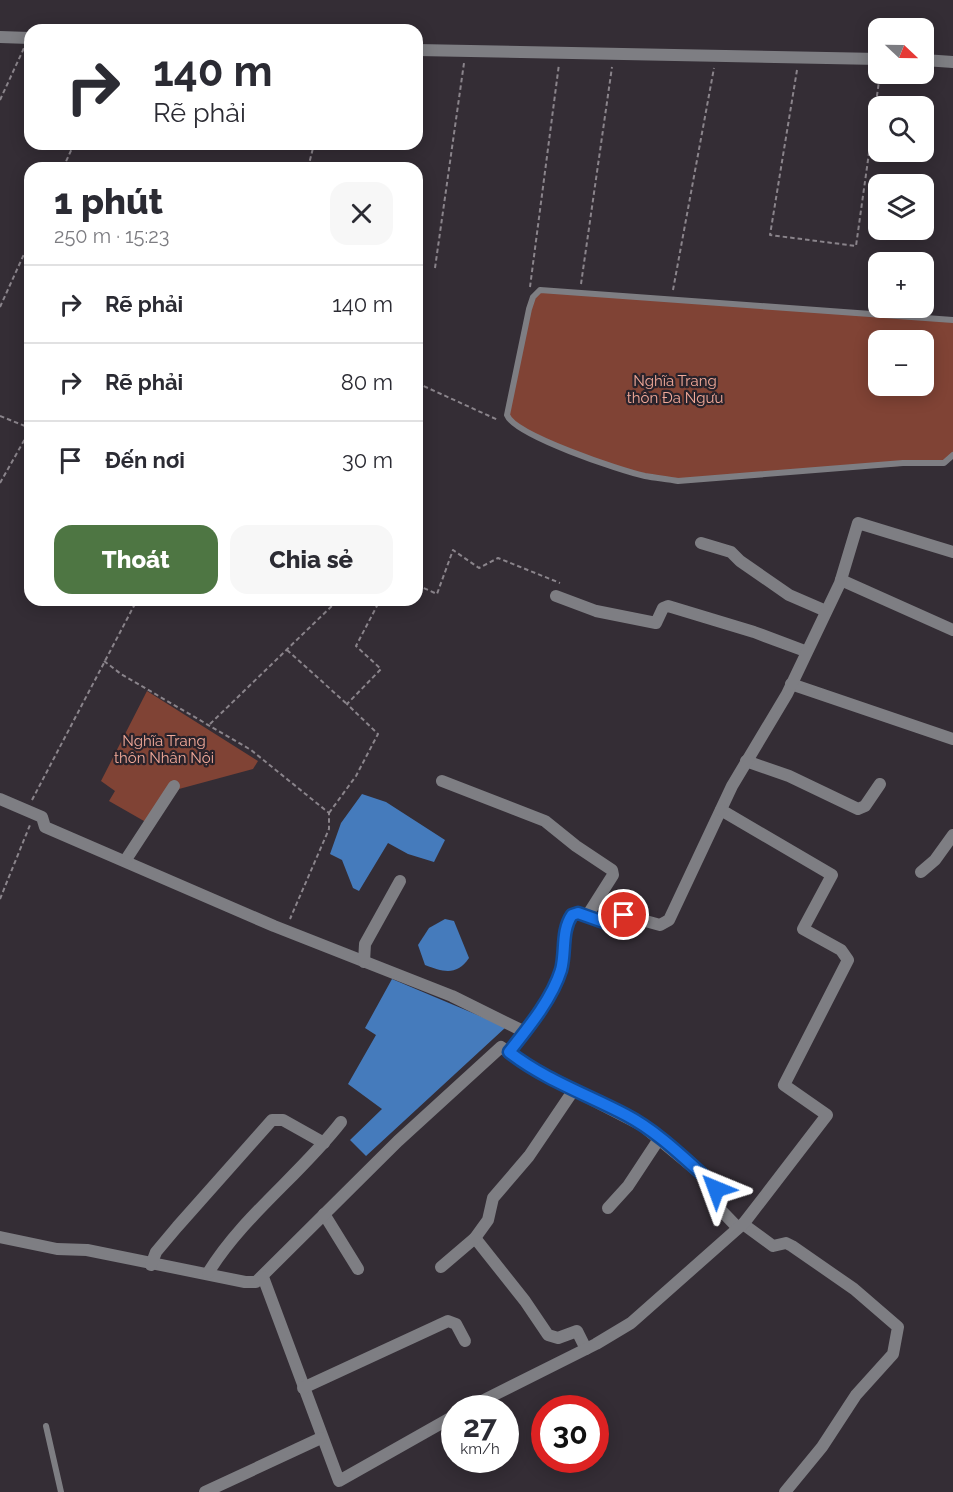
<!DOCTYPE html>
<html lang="vi">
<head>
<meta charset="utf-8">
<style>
  :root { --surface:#fff; --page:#f7f7f7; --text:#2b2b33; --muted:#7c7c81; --line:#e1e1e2; --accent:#4e7643 }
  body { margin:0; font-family:Raleway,sans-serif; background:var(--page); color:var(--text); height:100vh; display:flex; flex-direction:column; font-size:22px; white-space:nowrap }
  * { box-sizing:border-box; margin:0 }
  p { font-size:20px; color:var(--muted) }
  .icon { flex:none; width:33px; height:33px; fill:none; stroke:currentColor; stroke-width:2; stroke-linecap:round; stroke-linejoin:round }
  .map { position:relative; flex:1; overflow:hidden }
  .sheet { position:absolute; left:24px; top:162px; width:399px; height:444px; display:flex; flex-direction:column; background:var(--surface); border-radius:18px; box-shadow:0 3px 15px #0003 }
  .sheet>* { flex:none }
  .top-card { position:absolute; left:24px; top:24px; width:399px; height:126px; border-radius:18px; box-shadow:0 3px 15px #0003; background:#fff; color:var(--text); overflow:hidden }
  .needle { width:39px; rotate:112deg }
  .fabs { position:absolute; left:868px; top:18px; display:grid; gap:12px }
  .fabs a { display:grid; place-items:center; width:66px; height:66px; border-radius:12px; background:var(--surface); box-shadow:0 3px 15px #0003; font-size:30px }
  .speed { position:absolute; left:441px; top:1395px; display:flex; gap:12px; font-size:30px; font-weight:700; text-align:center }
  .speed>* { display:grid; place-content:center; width:78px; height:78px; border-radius:50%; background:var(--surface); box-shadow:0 3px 15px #0003; line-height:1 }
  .speed small { font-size:15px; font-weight:400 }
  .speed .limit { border:9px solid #d22; background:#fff; color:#111 }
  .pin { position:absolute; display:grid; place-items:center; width:51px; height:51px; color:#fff; margin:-26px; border:3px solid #fff; border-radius:50%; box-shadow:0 2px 6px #0007 }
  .me { position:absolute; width:66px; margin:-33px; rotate:316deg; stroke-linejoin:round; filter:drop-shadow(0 0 4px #0008) }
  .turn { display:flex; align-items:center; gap:21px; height:126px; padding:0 30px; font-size:27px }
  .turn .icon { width:78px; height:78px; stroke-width:2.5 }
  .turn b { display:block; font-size:42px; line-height:51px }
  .round { display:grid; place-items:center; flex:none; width:63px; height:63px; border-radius:18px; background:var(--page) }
  .headline { display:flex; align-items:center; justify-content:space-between; height:102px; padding:0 30px }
  h1 { font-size:36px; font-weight:800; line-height:45px }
  .cta { display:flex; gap:12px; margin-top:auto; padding:12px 30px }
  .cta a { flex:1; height:69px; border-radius:18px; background:var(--accent); color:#fff; font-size:24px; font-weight:800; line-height:69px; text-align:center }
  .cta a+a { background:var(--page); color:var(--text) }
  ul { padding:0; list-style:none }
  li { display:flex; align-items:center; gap:18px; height:78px; padding:0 30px; border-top:2px solid var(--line) }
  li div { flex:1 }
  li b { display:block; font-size:22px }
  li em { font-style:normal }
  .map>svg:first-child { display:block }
  .green { fill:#804335; fill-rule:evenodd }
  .water { fill:#457bbc }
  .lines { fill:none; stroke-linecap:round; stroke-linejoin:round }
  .path { stroke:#8a848b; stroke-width:2; stroke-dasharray:4.5 3; stroke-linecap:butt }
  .service { stroke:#7e7e83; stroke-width:6 }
  .minor { stroke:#7e7e83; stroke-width:12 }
  .route-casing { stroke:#114b97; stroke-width:15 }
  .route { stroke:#1a73e8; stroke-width:10 }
  .labels { text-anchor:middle; stroke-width:4.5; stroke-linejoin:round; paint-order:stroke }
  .park-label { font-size:15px; fill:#f1a999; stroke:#2a232b }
</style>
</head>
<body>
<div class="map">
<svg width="953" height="1492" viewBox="0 0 953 1492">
  <rect width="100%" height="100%" fill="#342d35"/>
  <g class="green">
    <path d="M540,290L953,322V454L944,463L678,481C615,472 565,449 509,421V405L529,309ZM879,340H924V386H879Z"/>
    <path d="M147,691L258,761L253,769L179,789L151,825L109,801L115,791L101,781Z"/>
  </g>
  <g class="water">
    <path d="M362,794L386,802L445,840L434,862L408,854L388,843L359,891L353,888L342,860L330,854L341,823Z"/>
    <path d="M445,919L454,921L469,958C457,976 443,972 425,965L418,945L429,928Z"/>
    <path d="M392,979L506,1027L366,1156L350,1140L382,1109L348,1084L376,1035L365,1028Z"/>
  </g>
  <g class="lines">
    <g class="path">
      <path d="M797,70L770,235L856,246L880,74"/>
      <path d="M0,100L24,48"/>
      <path d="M63,168L74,144"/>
      <path d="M308,168L314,144"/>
      <path d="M435,268L464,63"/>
      <path d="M581,284L612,67"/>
      <path d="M530,287L559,64"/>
      <path d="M673,290L714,68"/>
      <path d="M0,307L30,241"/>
      <path d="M417,383L498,420"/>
      <path d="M0,416L30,428"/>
      <path d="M0,483L30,430"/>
      <path d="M417,585L437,594L453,550L479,568L498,558L560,583"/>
      <path d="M287,650L347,704"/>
      <path d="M104,661L121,674L251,750L329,813V829L290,919"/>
      <path d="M210,724L338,600"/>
      <path d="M32,800L137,600"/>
      <path d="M329,813L356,776L378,734L347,704L381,669L356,646L380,600"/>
      <path d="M0,899L30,825"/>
    </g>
    <g class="service">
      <path d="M953,320L540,290L533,297L529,309L507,415C514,435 621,471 645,476C656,478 667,479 678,481L903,463H944L953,455"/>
      <path d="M46,1426L61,1492"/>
    </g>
    <g class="minor">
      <path d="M0,37L30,38"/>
      <path d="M417,50L879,59"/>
      <path d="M924,60L953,62"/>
      <path d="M701,543L731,552L740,561L789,595L826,611"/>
      <path d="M841,580L953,630"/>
      <path d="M556,596L596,611L656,623L663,608L668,606L754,632L805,651"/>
      <path d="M791,684L953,739"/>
      <path d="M746,761L789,776L858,809L865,806L880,784"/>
      <path d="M442,781L545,821L576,846L612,870L613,875L587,916"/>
      <path d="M0,799L42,817L45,827L274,926L452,996L525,1032"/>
      <path d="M125,861L174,786"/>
      <path d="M921,872L935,860L953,835"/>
      <path d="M364,962L365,944L400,881"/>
      <path d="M509,1052C528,1028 552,999 561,970C566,952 561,931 572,915L578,913L609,924L624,915L660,925L669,920L732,786L787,694L840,583L858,523L953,552"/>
      <path d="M608,1208L628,1186L659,1139"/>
      <path d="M324,1214L358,1269"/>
      <path d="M743,1224L773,1246L786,1243L792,1246L854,1289L898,1327L893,1354L856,1395L822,1447L785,1492"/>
      <path d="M0,1237L57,1249L87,1250L245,1282H256L398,1141L501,1047L540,1073L643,1126L712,1183L715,1188L713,1202L738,1228"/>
      <path d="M475,1238L525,1301L548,1335L558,1338L577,1331L586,1349"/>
      <path d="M151,1265L156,1252L177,1227L272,1120H283L324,1143"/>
      <path d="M441,1267L475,1238L488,1220L493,1198L529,1156L573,1091"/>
      <path d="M208,1273C243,1216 300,1175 341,1122"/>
      <path d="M263,1277L339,1481L454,1416"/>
      <path d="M303,1388L448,1321L456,1324L465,1341"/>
      <path d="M468,1408L596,1344L631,1323L744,1223L827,1115L784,1085L848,960L841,950L803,929L832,875L721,810"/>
      <path d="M205,1492L321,1438"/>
    </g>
  </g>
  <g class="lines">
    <g class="route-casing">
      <path id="route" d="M624,915L609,924L578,913L572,915C561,931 566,952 561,970C552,999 528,1028 509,1052C545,1080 586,1094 626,1115C657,1131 685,1159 712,1183L716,1189"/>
    </g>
    <use href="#route" class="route"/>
  </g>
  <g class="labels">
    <g class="park-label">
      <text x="675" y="386">Nghĩa Trang<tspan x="675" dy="17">thôn Đa Ngưu</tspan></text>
      <text x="164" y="746">Nghĩa Trang<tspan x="164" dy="17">thôn Nhân Nội</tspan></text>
    </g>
  </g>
</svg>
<div class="fabs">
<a><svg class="needle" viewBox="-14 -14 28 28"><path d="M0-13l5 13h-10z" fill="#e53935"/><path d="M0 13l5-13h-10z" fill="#7c7c81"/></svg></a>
<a><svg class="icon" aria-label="search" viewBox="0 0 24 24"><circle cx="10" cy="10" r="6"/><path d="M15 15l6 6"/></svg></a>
<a><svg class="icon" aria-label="layers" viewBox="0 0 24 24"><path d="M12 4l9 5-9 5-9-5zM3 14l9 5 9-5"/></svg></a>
<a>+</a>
<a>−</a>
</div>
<div class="speed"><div>27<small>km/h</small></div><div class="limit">30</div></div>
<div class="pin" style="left:624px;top:915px;background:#d93025"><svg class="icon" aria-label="arrive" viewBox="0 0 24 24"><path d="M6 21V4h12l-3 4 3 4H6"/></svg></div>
<svg class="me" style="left:716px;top:1189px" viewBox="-20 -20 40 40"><path d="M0-17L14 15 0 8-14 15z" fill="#1a73e8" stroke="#fff" stroke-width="4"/></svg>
<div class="top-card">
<div class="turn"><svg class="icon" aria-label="right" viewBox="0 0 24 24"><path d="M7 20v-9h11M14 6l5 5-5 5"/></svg><div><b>140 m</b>Rẽ phải</div></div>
</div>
<section class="sheet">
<div class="headline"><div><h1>1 phút</h1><p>250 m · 15:23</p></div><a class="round"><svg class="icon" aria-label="close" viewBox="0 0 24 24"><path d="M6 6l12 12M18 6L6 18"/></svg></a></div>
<ul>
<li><svg class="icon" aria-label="right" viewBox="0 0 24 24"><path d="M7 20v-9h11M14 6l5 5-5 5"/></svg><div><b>Rẽ phải</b></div><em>140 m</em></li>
<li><svg class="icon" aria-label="right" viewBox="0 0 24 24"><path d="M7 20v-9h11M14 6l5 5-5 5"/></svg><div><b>Rẽ phải</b></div><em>80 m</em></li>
<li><svg class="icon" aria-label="arrive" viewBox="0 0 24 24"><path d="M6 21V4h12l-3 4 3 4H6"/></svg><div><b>Đến nơi</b></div><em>30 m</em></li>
</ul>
<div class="cta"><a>Thoát</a><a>Chia sẻ</a></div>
</section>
</div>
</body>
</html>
